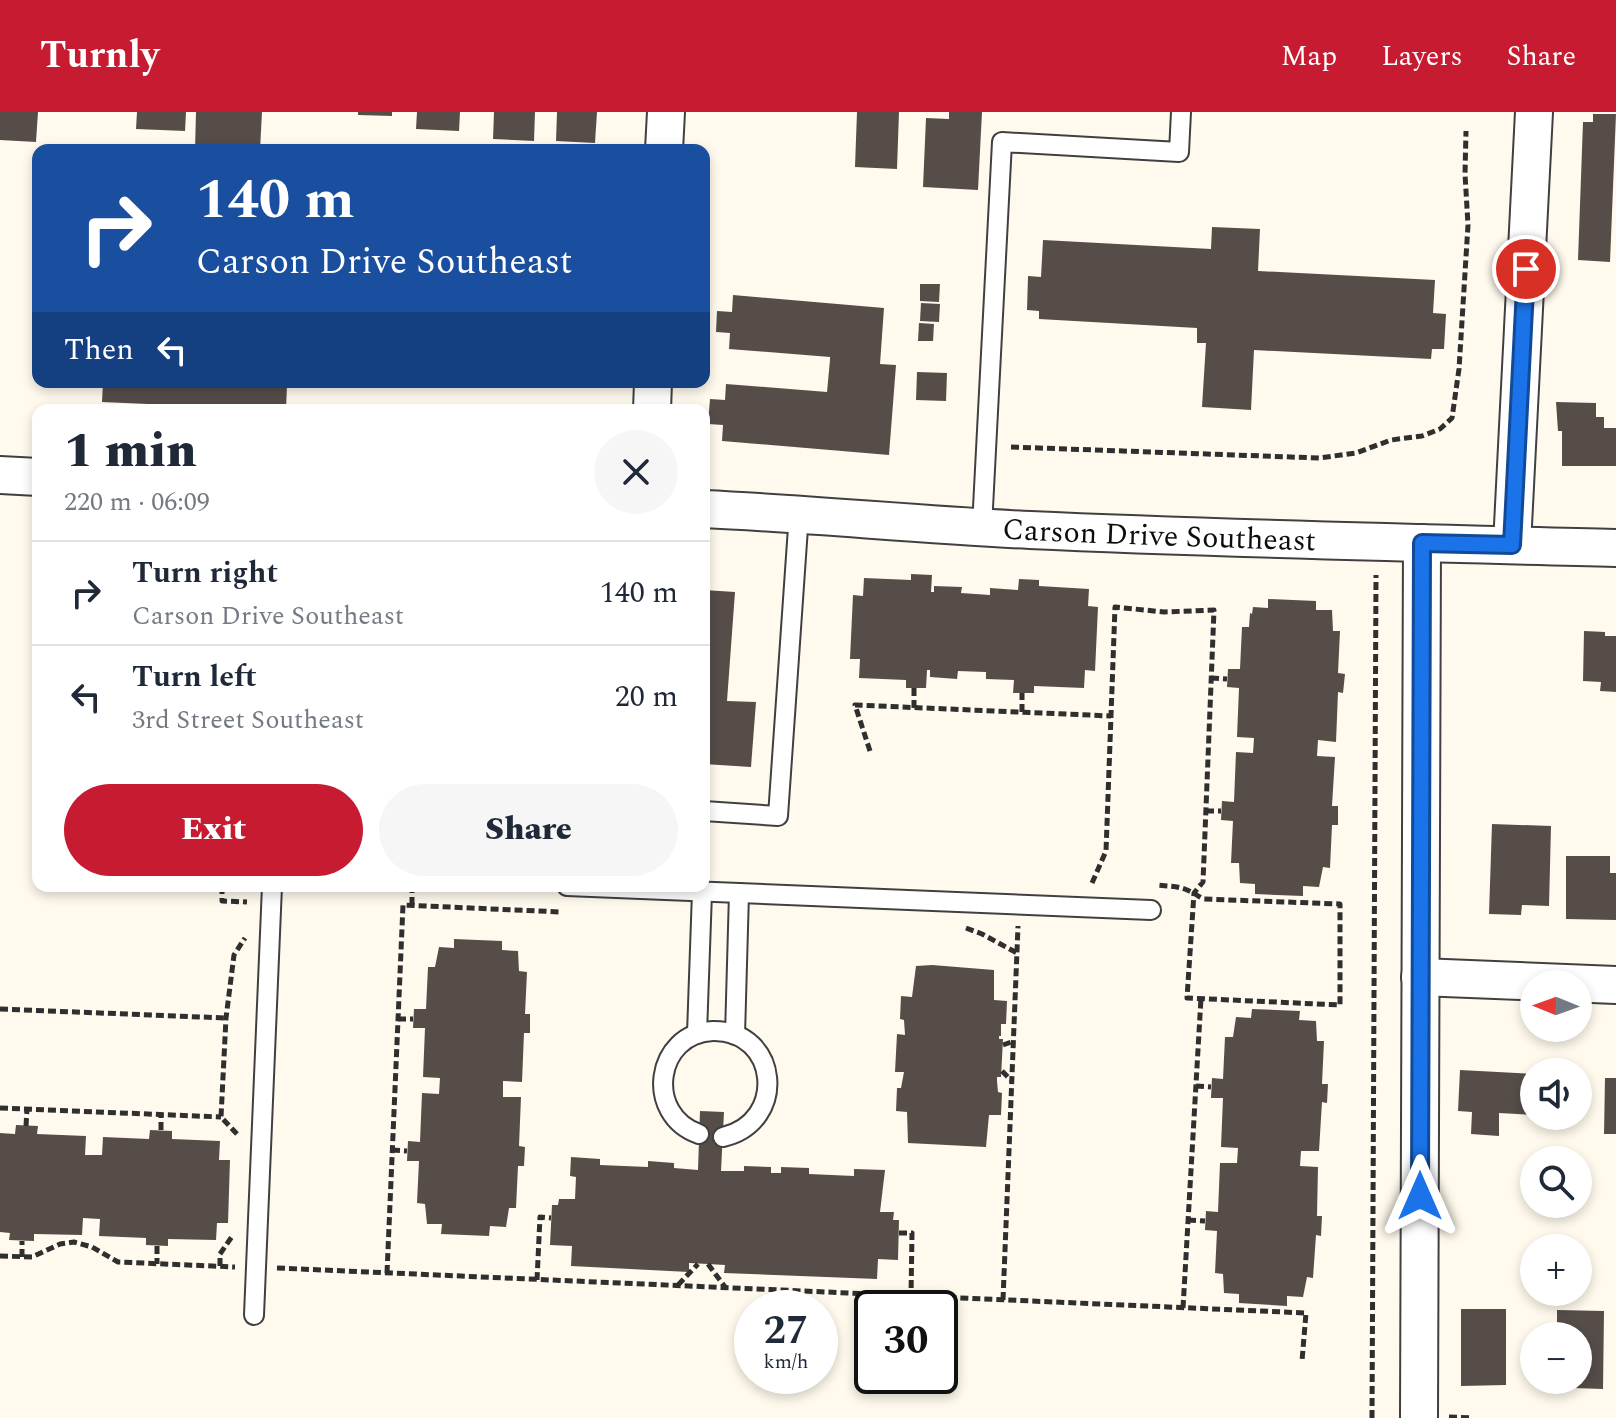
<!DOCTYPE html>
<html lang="en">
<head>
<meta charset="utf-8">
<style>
  :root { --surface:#fff; --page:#f6f6f7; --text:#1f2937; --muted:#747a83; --line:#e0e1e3; --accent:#c71b32 }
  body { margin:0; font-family:Spectral,serif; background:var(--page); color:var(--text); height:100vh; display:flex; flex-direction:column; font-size:30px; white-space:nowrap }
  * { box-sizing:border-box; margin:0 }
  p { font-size:26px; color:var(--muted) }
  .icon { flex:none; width:44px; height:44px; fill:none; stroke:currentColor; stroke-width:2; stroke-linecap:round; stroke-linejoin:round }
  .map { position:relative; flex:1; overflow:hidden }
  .sheet { position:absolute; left:32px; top:292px; width:678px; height:488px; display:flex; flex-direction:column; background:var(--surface); border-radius:16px; box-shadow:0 4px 12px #0003 }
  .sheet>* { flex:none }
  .top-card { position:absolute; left:32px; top:32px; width:678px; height:244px; border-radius:16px; box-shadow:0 4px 12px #0003; background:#1a4fa0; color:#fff; overflow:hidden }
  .needle { width:52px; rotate:271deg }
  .tools { position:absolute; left:1520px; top:858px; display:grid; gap:16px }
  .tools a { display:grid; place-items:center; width:72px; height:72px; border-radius:50%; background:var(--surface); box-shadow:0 4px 12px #0003; font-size:40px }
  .speed { position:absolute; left:734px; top:1178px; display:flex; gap:16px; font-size:40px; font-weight:700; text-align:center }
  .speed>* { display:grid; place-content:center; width:104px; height:104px; border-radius:50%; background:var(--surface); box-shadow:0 4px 12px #0003; line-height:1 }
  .speed small { font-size:20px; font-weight:400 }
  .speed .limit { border:4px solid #111; border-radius:12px; background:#fff; color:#111 }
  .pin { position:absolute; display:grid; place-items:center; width:68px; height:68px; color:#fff; margin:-34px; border:4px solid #fff; border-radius:50%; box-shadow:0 2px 8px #0007 }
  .me { position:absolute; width:88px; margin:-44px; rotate:0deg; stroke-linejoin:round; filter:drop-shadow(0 0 6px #0008) }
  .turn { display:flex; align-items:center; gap:28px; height:168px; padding:0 32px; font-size:36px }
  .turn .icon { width:104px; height:104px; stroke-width:2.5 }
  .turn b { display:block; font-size:56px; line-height:68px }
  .then { display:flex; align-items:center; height:76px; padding:0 32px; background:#0003; gap:16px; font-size:30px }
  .round { display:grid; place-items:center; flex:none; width:84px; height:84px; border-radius:42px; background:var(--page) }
  .headline { display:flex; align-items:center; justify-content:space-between; height:136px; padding:0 32px }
  h1 { font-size:48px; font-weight:800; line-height:60px }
  .button { display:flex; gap:16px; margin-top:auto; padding:16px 32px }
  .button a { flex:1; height:92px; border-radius:48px; background:var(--accent); color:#fff; font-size:32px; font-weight:800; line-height:92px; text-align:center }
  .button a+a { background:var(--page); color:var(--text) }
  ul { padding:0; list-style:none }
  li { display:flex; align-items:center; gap:24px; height:104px; padding:0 32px; border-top:2px solid var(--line) }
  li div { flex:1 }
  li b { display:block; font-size:30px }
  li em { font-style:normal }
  header { display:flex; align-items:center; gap:48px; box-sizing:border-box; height:112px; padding:0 40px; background:var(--accent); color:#fff }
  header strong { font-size:38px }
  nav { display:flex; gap:44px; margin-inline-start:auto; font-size:28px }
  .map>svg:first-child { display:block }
  .building { fill:#564d49 }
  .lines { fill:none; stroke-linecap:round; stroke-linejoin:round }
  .lane-casing { stroke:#404040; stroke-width:22 }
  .street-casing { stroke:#404040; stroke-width:40 }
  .path { stroke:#2f2f2f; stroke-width:5; stroke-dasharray:8 4; stroke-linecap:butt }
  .lane { stroke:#fff; stroke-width:18 }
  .street { stroke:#fff; stroke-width:36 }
  .route-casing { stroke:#114b97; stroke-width:20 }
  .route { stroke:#1a73e8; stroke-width:14 }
  .labels { text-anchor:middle; stroke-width:8; stroke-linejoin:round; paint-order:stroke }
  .street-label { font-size:30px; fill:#0d0d0d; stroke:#fff }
</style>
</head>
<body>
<header>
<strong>Turnly</strong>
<nav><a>Map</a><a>Layers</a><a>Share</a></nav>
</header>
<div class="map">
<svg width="1616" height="1306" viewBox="0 0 1616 1306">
  <rect width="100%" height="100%" fill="#fffaed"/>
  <g class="building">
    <path d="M0,0H38L36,30L0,28Z"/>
    <path d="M137,0H186L185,19L136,17Z"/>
    <path d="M196,0H262L260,38H195Z"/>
    <path d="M358,0H392V4L358,3Z"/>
    <path d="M417,0H460L459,19L416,17Z"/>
    <path d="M494,0H535L534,29L493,27Z"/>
    <path d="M557,0H597L595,31L556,29Z"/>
    <path d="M857,0H899L897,57L855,55Z"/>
    <path d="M949,0H982L978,78L923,75L926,6L949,7Z"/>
    <path d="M1593,2H1616L1610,150L1578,148L1583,10H1593Z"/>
    <path d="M1212,115L1260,117L1258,159L1435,168L1433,201L1446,202L1444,237H1432L1431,247L1254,238L1251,298L1202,295L1206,231H1197V216L1039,207V199L1027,198L1028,164L1041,165L1043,128L1211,137Z"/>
    <path d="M920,172H940L939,190L920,189Z"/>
    <path d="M733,183L884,196L880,252L896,253L889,343L722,329L723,313L708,312L710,287L725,288L726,272L827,280L830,248V245L729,237L730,221L716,220L717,199L732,200Z"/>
    <path d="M921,191L940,192L939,210L920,209Z"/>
    <path d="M919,211L934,212L933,229H918Z"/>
    <path d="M917,260L947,261L946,289L916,288Z"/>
    <path d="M103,270H330V275L287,273L286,298L102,290Z"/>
    <path d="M1556,290L1596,291V305H1604V316H1616V354H1562V319H1558Z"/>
    <path d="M911,462L932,463L931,480H934V474L962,475L961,481L990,483V476L1018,478L1019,467L1039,468V474L1089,477L1088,494L1098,495L1095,559L1085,558L1084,576L1034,574V581H1013L1014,568L986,567V560L958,559L957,567L930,565V558H927L926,576H906V568L859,566L860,547H850L853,483L863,484L864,466L911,468Z"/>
    <path d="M704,478L735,480L727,589L756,590L751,655L704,652Z"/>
    <path d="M1268,487L1316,489V498H1332L1333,519H1340L1338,561L1345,562L1343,581L1338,580L1336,630L1318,628L1317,644L1335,645L1332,694H1338V713H1332L1330,756L1323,755L1319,775L1303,774V784L1255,782V772L1240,771L1239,751H1231L1233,709L1221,708L1222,689L1234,690L1236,640L1253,641L1254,626L1237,625L1239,576L1227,575L1228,557H1240L1242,515H1249L1250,501L1252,502L1253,495L1268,496Z"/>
    <path d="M1584,519L1605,520V524H1616V580L1600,579L1601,570L1583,569Z"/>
    <path d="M1492,712L1551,714L1549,794L1522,793L1521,803L1489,802Z"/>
    <path d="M1566,744H1610V761H1616V808L1566,807Z"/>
    <path d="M454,827L502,829V838L518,839L519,859L527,860L525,902H530V921H524L522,970L503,969V985H521L519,1034L525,1035L524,1054H518L516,1096H509L506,1115L490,1114L489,1124L441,1122L442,1112H427L425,1092L417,1091L419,1049H407L408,1029L420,1030L422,981L439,982L440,966L423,965L425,916H413L414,897H426L428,855H435L439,835L454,836Z"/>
    <path d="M932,853L994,858V888L1007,889L1006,912H1001V924H999V927H1003L1001,965H997V969L998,980L1002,981L1001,1003H989L986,1035L908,1031L907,1000L896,999L897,976H901L904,960H895L897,922L905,923L904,908L900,907L901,884L912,885L916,854Z"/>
    <path d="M1252,897L1300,899L1299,908L1316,909L1317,929H1324L1322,972H1328L1327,991L1322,990L1319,1039H1301L1300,1054L1318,1055L1317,1104H1322L1321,1124L1316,1123L1313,1166L1307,1165L1303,1185L1287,1184V1194L1239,1191V1182L1224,1181L1223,1162L1215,1161L1217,1119L1205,1118L1206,1099L1218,1100L1220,1051H1237L1238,1036L1221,1035L1223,986H1211L1212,966L1223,967L1225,925H1233L1236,905L1251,906Z"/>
    <path d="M1460,958L1534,962V1003L1499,1001V1024L1471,1022L1472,1000L1458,999Z"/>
    <path d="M1605,966H1616V1022H1604Z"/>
    <path d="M700,999L724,1000L721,1059H744V1054L771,1055V1061H781V1055L809,1056V1062L854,1064V1057L885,1058L880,1100H894L893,1108H899L898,1148L878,1147L877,1167L724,1161L725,1153L708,1152L689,1151V1160L571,1154L572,1134L550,1133L552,1093H558L559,1087H575L576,1065L570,1064L571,1045L600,1047V1053L648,1055V1049L674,1051V1056L698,1058Z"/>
    <path d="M16,1013L38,1014L37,1022L86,1024L85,1043H102L103,1025L149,1027L150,1018L172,1019V1027L220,1029L219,1048H230L228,1111H217L216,1128L168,1127V1134L146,1133V1126L99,1124L100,1107L83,1106L82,1123L34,1122V1129L9,1128L10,1121L0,1120V1021L15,1022Z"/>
    <path d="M1461,1197H1506V1273L1461,1274Z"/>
    <path d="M1557,1198L1604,1199L1603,1277L1573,1276V1268H1578V1224H1557Z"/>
  </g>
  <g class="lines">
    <g class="lane-casing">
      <g id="lane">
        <path d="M982,415L1002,30L1179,40L1181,0"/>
        <path d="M704,699L778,704L799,401"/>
        <path d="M567,774L1151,798"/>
        <path d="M697,922L702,780"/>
        <path d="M735,923L739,781"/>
        <path d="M699,1022C644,1003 655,921 713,919C779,918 788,1010 723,1025"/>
        <path d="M254,1203L272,774"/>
      </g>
    </g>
    <g class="street-casing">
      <g id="street">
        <path d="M664,38L666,0"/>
        <path d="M652,298L653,270"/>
        <path d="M0,363L38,365"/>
        <path id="s1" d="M704,397C813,402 921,413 1030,418C1225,427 1421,431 1616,436"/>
        <path d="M1512,433L1534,0"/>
        <path d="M1420,865L1616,873"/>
        <path d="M1419,1306L1422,431"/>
      </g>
    </g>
    <g class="path">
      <path d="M1011,335L1319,346L1356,341L1391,328L1422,324L1440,317L1452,306L1459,257L1468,113L1465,62L1466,19"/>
      <path d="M1211,566L1227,567"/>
      <path d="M914,596V576"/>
      <path d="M1022,600V581"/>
      <path d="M870,639L855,593L1111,604"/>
      <path d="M1206,699H1221"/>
      <path d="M1092,771L1106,739L1115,495L1164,500L1214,498L1203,770L1194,781L1187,886L1340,893V792L1203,787C1183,774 1180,775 1156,773"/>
      <path d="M222,774V789L247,790"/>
      <path d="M412,793V774"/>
      <path d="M966,816L982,822L1017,841"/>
      <path d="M0,897L226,906"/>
      <path d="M398,907H413"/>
      <path d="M1003,933L1014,929"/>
      <path d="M1002,959L1011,968"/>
      <path d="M1196,974L1211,975"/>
      <path d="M0,996L221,1005"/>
      <path d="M26,1014L27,997"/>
      <path d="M161,1018V1003"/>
      <path d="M237,1022L221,1005L226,906L234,843L245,826"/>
      <path d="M392,1038L407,1039"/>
      <path d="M1188,1108L1205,1109"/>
      <path d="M899,1121H912L911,1184"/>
      <path d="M157,1134V1152"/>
      <path d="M0,1144L32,1145L60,1132L74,1130L92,1135L118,1150L235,1155"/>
      <path d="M22,1145V1129"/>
      <path d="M708,1152L725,1175"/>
      <path d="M220,1154V1142L233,1123"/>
      <path d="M277,1156L1306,1201L1302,1249"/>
      <path d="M387,1161L403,793L561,800"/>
      <path d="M537,1168L540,1105L551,1106"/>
      <path d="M678,1173L698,1152"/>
      <path d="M1003,1188L1018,814"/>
      <path d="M1183,1196L1201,886"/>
      <path d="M1449,1305L1472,1306"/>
      <path d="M1372,1306L1376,463"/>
    </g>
    <use href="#lane" class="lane"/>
    <use href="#street" class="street"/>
  </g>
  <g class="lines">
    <g class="route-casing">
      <path id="route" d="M1420,1084L1422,431L1512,433L1526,157"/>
    </g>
    <use href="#route" class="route"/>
  </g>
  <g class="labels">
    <g class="street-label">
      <text dy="10" stroke="none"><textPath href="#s1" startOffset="456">Carson Drive Southeast</textPath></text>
    </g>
  </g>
</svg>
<div class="tools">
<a><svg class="needle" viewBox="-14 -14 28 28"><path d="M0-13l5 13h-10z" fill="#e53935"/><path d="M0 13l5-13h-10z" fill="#747a83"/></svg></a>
<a><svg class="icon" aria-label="sound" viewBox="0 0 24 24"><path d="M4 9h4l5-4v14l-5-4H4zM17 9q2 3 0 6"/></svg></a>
<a><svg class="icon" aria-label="search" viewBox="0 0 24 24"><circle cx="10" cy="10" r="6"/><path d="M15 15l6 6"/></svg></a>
<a>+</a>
<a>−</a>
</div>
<div class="speed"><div>27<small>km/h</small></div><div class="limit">30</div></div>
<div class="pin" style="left:1526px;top:157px;background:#d93025"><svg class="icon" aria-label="arrive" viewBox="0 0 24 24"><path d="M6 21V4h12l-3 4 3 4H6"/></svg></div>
<svg class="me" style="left:1420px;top:1084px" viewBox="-20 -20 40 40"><path d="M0-17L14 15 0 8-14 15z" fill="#1a73e8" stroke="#fff" stroke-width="4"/></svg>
<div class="top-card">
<div class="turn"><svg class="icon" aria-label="right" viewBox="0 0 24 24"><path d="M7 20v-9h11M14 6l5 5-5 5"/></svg><div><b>140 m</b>Carson Drive Southeast</div></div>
<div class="then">Then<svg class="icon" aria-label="left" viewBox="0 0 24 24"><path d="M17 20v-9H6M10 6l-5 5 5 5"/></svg></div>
</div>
<section class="sheet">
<div class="headline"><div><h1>1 min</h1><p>220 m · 06:09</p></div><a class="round"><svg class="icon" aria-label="close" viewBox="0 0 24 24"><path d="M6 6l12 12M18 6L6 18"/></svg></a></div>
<ul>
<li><svg class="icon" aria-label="right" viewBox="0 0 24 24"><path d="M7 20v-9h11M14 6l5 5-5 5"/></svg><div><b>Turn right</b><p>Carson Drive Southeast</p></div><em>140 m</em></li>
<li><svg class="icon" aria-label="left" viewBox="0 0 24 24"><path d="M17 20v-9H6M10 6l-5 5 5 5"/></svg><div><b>Turn left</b><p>3rd Street Southeast</p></div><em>20 m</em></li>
</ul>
<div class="button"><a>Exit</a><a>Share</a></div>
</section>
</div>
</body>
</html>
